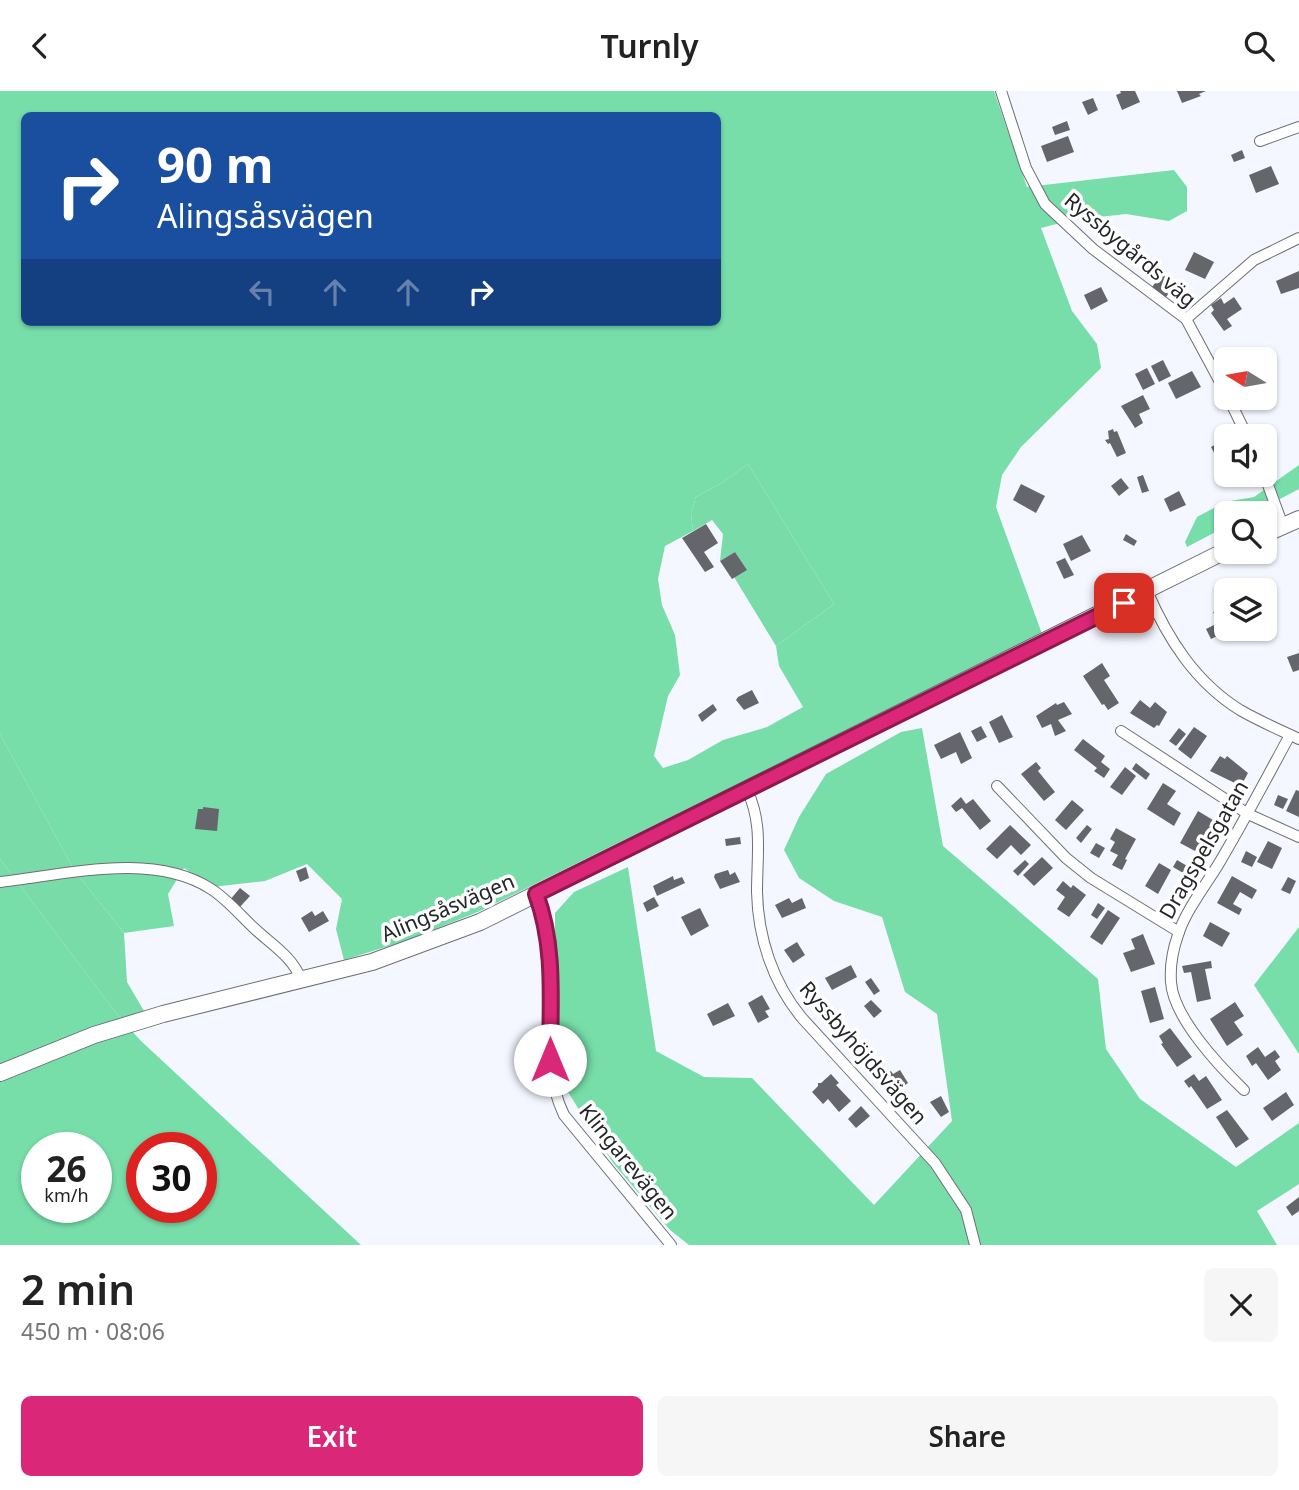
<!DOCTYPE html>
<html lang="en">
<head>
<meta charset="utf-8">
<style>
  :root { --surface:#fff; --page:#f6f6f6; --text:#222; --muted:#767676; --accent:#db2777 }
  body { margin:0; font-family:"Noto Sans",sans-serif; background:var(--page); color:var(--text); height:100vh; display:flex; flex-direction:column; font-size:26px; white-space:nowrap }
  * { box-sizing:border-box; margin:0 }
  p { font-size:23px; color:var(--muted) }
  .icon { flex:none; width:38px; height:38px; fill:none; stroke:currentColor; stroke-width:2; stroke-linecap:round; stroke-linejoin:round }
  .map { position:relative; height:1154px; overflow:hidden }
  .drawer { display:flex; flex-direction:column; background:var(--surface); flex:1 }
  .drawer>* { flex:none }
  .banner { position:absolute; left:21px; top:21px; width:700px; height:214px; border-radius:10px; box-shadow:0 2px 5px #0004; background:#1a4fa0; color:#fff; overflow:hidden }
  .needle { width:46px; rotate:281deg }
  .fabs { position:absolute; left:1214px; top:256px; display:grid; gap:14px }
  .fabs a { display:grid; place-items:center; width:63px; height:63px; border-radius:10px; background:var(--surface); box-shadow:0 2px 5px #0004; font-size:35px }
  .speed { position:absolute; left:21px; top:1041px; display:flex; gap:14px; font-size:35px; font-weight:700; text-align:center }
  .speed>* { display:grid; place-content:center; width:91px; height:91px; border-radius:50%; background:var(--surface); box-shadow:0 2px 5px #0004; line-height:1 }
  .speed small { font-size:18px; font-weight:400 }
  .speed .limit { border:10px solid #d22; background:#fff; color:#111 }
  .pin { position:absolute; display:grid; place-items:center; width:60px; height:60px; color:#fff; margin:-30px; border-radius:14px; box-shadow:0 4px 10px #0006 }
  .me { position:absolute; width:77px; margin:-38px; rotate:0deg; stroke-linejoin:round; filter:drop-shadow(0 0 5px #0008) }
  .turn { display:flex; align-items:center; gap:24px; height:147px; padding:0 21px; font-size:32px }
  .turn .icon { width:91px; height:91px; stroke-width:2.5 }
  .turn b { display:block; font-size:49px; line-height:60px }
  .lanes { display:flex; align-items:center; height:66px; padding:0 21px; background:#0003; justify-content:center; gap:35px; direction:ltr }
  .lanes .off { opacity:.35 }
  .round { display:grid; place-items:center; flex:none; width:74px; height:74px; border-radius:10px; background:var(--page) }
  .headline { display:flex; align-items:center; justify-content:space-between; height:119px; padding:0 21px }
  h1 { font-size:42px; font-weight:600; line-height:52px }
  .action { display:flex; gap:14px; margin-top:auto; padding:14px 21px }
  .action a { flex:1; height:80px; border-radius:10px; background:var(--accent); color:#fff; font-size:28px; font-weight:600; line-height:80px; text-align:center }
  .action a+a { background:var(--page); color:var(--text) }
  header { display:flex; justify-content:space-between; align-items:center; height:91px; padding:0 21px; background:var(--surface); font-size:32px; font-weight:600 }
  .map>svg:first-child { display:block }
  .green { fill:#78dba8 }
  .forest { fill:#77dea9; fill-rule:evenodd }
  .building { fill:#64666c }
  .lines { fill:none; stroke-linecap:round; stroke-linejoin:round }
  .street-casing { stroke:#6d6f76; stroke-width:12 }
  .secondary-casing { stroke:#6d6f76; stroke-width:18 }
  .street { stroke:#fff; stroke-width:10 }
  .secondary { stroke:#fff; stroke-width:16 }
  .route-casing { stroke:#8e194d; stroke-width:18 }
  .route { stroke:#db2777; stroke-width:12 }
  .labels { text-anchor:middle; stroke-width:7; stroke-linejoin:round; paint-order:stroke }
  .street-label { font-size:21px; fill:#242528; stroke:#fff }
</style>
</head>
<body>
<header><svg class="icon" aria-label="back" viewBox="0 0 24 24"><path d="M15 5l-7 7 7 7"/></svg>Turnly<svg class="icon" aria-label="search" viewBox="0 0 24 24"><circle cx="10" cy="10" r="6"/><path d="M15 15l6 6"/></svg></header>
<div class="map">
<svg width="1299" height="1154" viewBox="0 0 1299 1154">
  <rect width="100%" height="100%" fill="#f4f7ff"/>
  <g class="green">
    <path d="M748,373L834,513L776,555L734,486L746,478L735,461L720,470L723,443L712,429L693,440L691,423L696,406L722,392Z"/>
    <path d="M0,643L74,779L124,842L127,891L144,920L120,927L0,768Z"/>
  </g>
  <g class="forest">
    <path d="M0,0H994L1027,96L1174,79L1187,96V120L1169,130L1126,123L1072,129L1041,137L1072,220L1097,253L1101,277L1021,356L1002,384L996,416L1042,543L480,820L408,849L344,869L336,838L342,808L307,773L265,790L212,796L184,777L168,803L174,835L124,842L74,779L0,643ZM24,24H718V231H24ZM748,373L834,513L776,555L779,575L803,616L767,636L723,649L688,669L663,677L654,665L668,605L680,584L675,544L662,514L658,488L665,455L693,440L691,423L696,406L722,392Z"/>
    <path d="M1299,374V398L1253,422H1227V435L1187,456L1185,451L1197,426L1225,411L1254,406Z"/>
    <path d="M922,637L943,755L1098,888L1106,958L1140,1008L1236,1076L1299,1032V1093L1257,1120L1277,1154H689L670,1139L613,1072L566,998L558,953L555,877V822L574,801L628,776L656,960L704,986L752,987L874,1114L952,1030L937,923L905,901L882,826L834,810L799,787L784,759L799,726L826,683L901,641Z"/>
    <path d="M0,768L120,927L141,950L361,1154H0ZM37,1057H96V1116H37ZM142,1057H201V1116H142Z"/>
    <path d="M1299,836V963L1254,894Z"/>
  </g>
  <g class="building">
    <path d="M1120,0H1135L1140,11L1122,19L1116,4L1121,2Z"/>
    <path d="M1177,0H1206L1199,3L1201,5L1182,12Z"/>
    <path d="M1093,7L1098,19L1088,24L1082,11Z"/>
    <path d="M1067,30L1070,39L1055,44L1052,36Z"/>
    <path d="M1068,45L1074,61L1047,71L1041,55Z"/>
    <path d="M1242,59L1245,67L1234,71L1231,64Z"/>
    <path d="M1271,75L1279,93L1256,102L1249,84Z"/>
    <path d="M1118,149L1128,156L1120,167L1110,160Z"/>
    <path d="M1194,161L1214,171L1205,188L1185,179Z"/>
    <path d="M1299,180V197L1281,203L1276,190Z"/>
    <path d="M1162,182L1176,192L1164,209L1150,199Z"/>
    <path d="M1101,196L1108,210L1091,219L1084,204Z"/>
    <path d="M1234,206L1242,218L1227,228L1232,235L1224,240L1211,222L1214,219L1211,214L1221,207L1224,213Z"/>
    <path d="M1163,269L1171,285L1159,291L1151,275Z"/>
    <path d="M1147,277L1155,293L1143,299L1135,283Z"/>
    <path d="M1192,280L1201,296L1176,308L1168,292Z"/>
    <path d="M1143,304L1150,318L1139,323L1143,332L1135,337L1121,315Z"/>
    <path d="M1113,338L1114,341L1117,340L1126,362L1117,366L1110,352L1108,353L1105,349L1109,348L1108,340Z"/>
    <path d="M1227,347V365L1218,369L1211,356Z"/>
    <path d="M1143,384L1149,400L1142,402L1137,386Z"/>
    <path d="M1121,387L1129,397L1119,405L1111,395Z"/>
    <path d="M1021,393L1045,405L1036,422L1013,409Z"/>
    <path d="M1179,400L1186,414L1170,421L1164,408Z"/>
    <path d="M706,433L718,452L704,461L714,476L705,481L682,447Z"/>
    <path d="M1126,443L1137,450L1134,455L1123,449Z"/>
    <path d="M1082,444L1091,460L1071,470L1063,453Z"/>
    <path d="M735,461L747,479L732,488L720,470Z"/>
    <path d="M1065,467L1074,484L1064,488L1056,471Z"/>
    <path d="M1227,514V536L1224,530L1220,533L1213,521L1216,520L1215,518Z"/>
    <path d="M1216,533L1221,543L1211,548L1206,538Z"/>
    <path d="M1299,562V579L1293,581L1287,566Z"/>
    <path d="M1102,572L1110,585L1104,589L1119,612L1108,619L1104,613L1102,614L1083,585Z"/>
    <path d="M752,599L759,612L744,619L736,609L738,606Z"/>
    <path d="M1140,609L1150,617L1155,611L1167,621L1159,635L1157,634L1154,637L1130,622Z"/>
    <path d="M1064,611L1072,623L1058,629L1066,640L1055,645L1051,633L1042,637L1036,625L1056,612L1057,614Z"/>
    <path d="M713,613L717,619L702,631L698,624Z"/>
    <path d="M1002,624L1013,646L999,652L989,631Z"/>
    <path d="M981,635L987,646L977,651L971,640Z"/>
    <path d="M1194,636L1207,645L1191,668L1178,658Z"/>
    <path d="M1179,637L1186,643L1176,655L1169,650Z"/>
    <path d="M960,641L972,667L961,673L956,661L941,668L934,654Z"/>
    <path d="M1083,648L1105,665L1101,671L1110,678L1104,687L1094,680L1097,677L1074,659Z"/>
    <path d="M1220,665L1225,668L1227,665L1248,682L1241,695L1210,680Z"/>
    <path d="M1036,671L1041,677L1038,680L1055,701L1044,710L1021,683Z"/>
    <path d="M1136,672L1150,683L1146,689L1132,678Z"/>
    <path d="M1125,676L1136,685L1122,704L1110,696Z"/>
    <path d="M1163,692L1176,700L1167,713L1181,722L1174,735L1147,718Z"/>
    <path d="M1296,699L1299,700V726L1286,720Z"/>
    <path d="M1278,704L1288,708L1283,718L1274,714Z"/>
    <path d="M961,706L966,713L973,708L991,730L980,739L962,717L956,721L951,715Z"/>
    <path d="M1072,709L1084,719L1066,739L1055,729Z"/>
    <path d="M203,716L219,718L217,740L195,738L198,718H203Z"/>
    <path d="M1198,720L1213,729L1210,734L1218,738L1210,753L1202,749L1195,760L1180,752Z"/>
    <path d="M1010,734L1031,754L1021,764L1011,754L997,768L986,758Z"/>
    <path d="M1087,734L1092,738L1081,752L1076,747Z"/>
    <path d="M1116,737L1136,748L1125,768L1127,769L1122,779L1112,774L1118,764L1110,760L1115,751L1110,748Z"/>
    <path d="M740,746L741,753L726,755L725,748Z"/>
    <path d="M1268,750L1282,757L1272,778L1257,771Z"/>
    <path d="M1096,752L1105,757L1099,767L1090,762Z"/>
    <path d="M1246,760L1257,766L1252,776L1241,771Z"/>
    <path d="M1042,766L1053,777L1034,795L1023,784Z"/>
    <path d="M1025,769L1029,773L1018,785L1013,780Z"/>
    <path d="M1177,769L1194,779L1190,786L1173,776Z"/>
    <path d="M1159,772L1171,779L1158,803L1145,795Z"/>
    <path d="M306,776L309,787L300,791L296,780Z"/>
    <path d="M728,779L730,784L735,781L740,791L720,798L714,786L715,783Z"/>
    <path d="M673,785L674,789L682,786L685,792L657,805L653,795Z"/>
    <path d="M1232,785L1257,799L1252,808L1240,801L1233,813L1242,818L1239,824L1217,812Z"/>
    <path d="M1288,786L1296,790L1290,803L1281,799Z"/>
    <path d="M1063,790L1071,797L1073,794L1086,804L1069,826L1057,818L1065,806L1056,799Z"/>
    <path d="M240,797L250,805L238,818L229,810Z"/>
    <path d="M654,806L659,815L647,821L643,812Z"/>
    <path d="M789,807L792,812L802,807L806,817L782,827L775,814Z"/>
    <path d="M1098,812L1105,817L1097,828L1091,824Z"/>
    <path d="M700,817L709,835L691,845L681,826Z"/>
    <path d="M1108,819L1120,827L1102,854L1090,846Z"/>
    <path d="M312,820L315,825L323,820L329,830L309,841L301,827Z"/>
    <path d="M1210,831L1230,842L1222,856L1203,845Z"/>
    <path d="M1143,843L1155,873L1131,881L1123,862L1135,858L1131,848Z"/>
    <path d="M797,851L805,864L793,872L784,859Z"/>
    <path d="M1211,870L1212,877L1205,878L1211,908L1197,911L1191,881L1184,882L1182,875Z"/>
    <path d="M851,874L857,886L832,899L825,887Z"/>
    <path d="M871,887L880,900L874,904L865,891Z"/>
    <path d="M1155,896L1164,928L1150,932L1141,900Z"/>
    <path d="M762,904L770,918L765,920L769,926L758,932L748,912Z"/>
    <path d="M871,909L882,920L874,927L864,915Z"/>
    <path d="M1235,911L1244,925L1234,931L1243,944L1227,955L1210,928Z"/>
    <path d="M728,912L735,925L713,935L707,923Z"/>
    <path d="M1170,937L1192,966L1177,976L1161,953L1163,952L1159,945Z"/>
    <path d="M1258,956L1265,966L1275,959L1280,966L1275,970L1281,979L1268,989L1256,972L1252,975L1246,965Z"/>
    <path d="M900,979L908,992L895,1001L885,984L891,980L893,983Z"/>
    <path d="M831,983L839,992L836,994L851,1010L839,1021L828,1008L823,1013L812,1001L818,995V992H821Z"/>
    <path d="M1194,983L1199,990L1206,985L1222,1009L1207,1018L1191,995L1189,997L1184,990Z"/>
    <path d="M1286,1001L1294,1014L1272,1030L1263,1017Z"/>
    <path d="M941,1005L949,1021L941,1026L930,1011Z"/>
    <path d="M861,1015L870,1025L856,1037L848,1028Z"/>
    <path d="M1227,1019L1249,1048L1236,1057L1216,1026Z"/>
    <path d="M1299,1106V1120L1292,1125L1286,1116Z"/>
  </g>
  <g class="lines">
    <g class="street-casing">
      <g id="street">
        <path d="M1001,0L1026,77L1045,113L1093,158L1186,228L1227,304"/>
        <path d="M1260,50L1299,36"/>
        <path d="M1186,228L1254,169L1299,147"/>
        <path d="M1228,306L1247,345"/>
        <path d="M1264,383L1283,435"/>
        <path d="M1147,500C1168,548 1195,591 1240,619C1259,630 1280,639 1299,648"/>
        <path d="M1121,640L1248,723L1299,746"/>
        <path d="M997,695L1066,767L1091,787L1179,841"/>
        <path d="M747,699C763,732 757,764 757,801C758,847 773,892 802,927L935,1072L966,1119L975,1154"/>
        <path d="M0,791C65,784 152,760 211,798C227,808 241,825 255,838C271,853 294,867 301,889"/>
        <path d="M536,803C545,826 550,853 551,878C552,927 542,979 564,1024L671,1154"/>
        <path d="M1244,999C1219,975 1173,926 1171,891C1170,876 1173,858 1178,844C1185,821 1205,795 1218,774C1243,732 1266,688 1290,644"/>
      </g>
    </g>
    <g class="secondary-casing">
      <g id="secondary">
        <path d="M1265,443L1299,428"/>
        <path d="M0,982L94,944L163,923L372,871L480,831L1227,459"/>
      </g>
    </g>
    <use href="#street" class="street"/>
    <use href="#secondary" class="secondary"/>
  </g>
  <g class="lines">
    <g class="route-casing">
      <path id="route" d="M550,969C550,914 556,856 536,803L1124,512"/>
    </g>
    <use href="#route" class="route"/>
  </g>
  <g class="labels">
    <g class="street-label">
      <text transform="translate(1130 159) rotate(40)" y="7">Ryssbygårds väg</text>
      <text transform="translate(1204 759) rotate(-60)" y="7">Dragspelsgatan</text>
      <text transform="translate(448 817) rotate(-23)" y="7">Alingsåsvägen</text>
      <text transform="translate(863 962) rotate(49)" y="7">Ryssbyhöjdsvägen</text>
      <text transform="translate(628 1071) rotate(51)" y="7">Klingarevägen</text>
    </g>
  </g>
</svg>
<div class="fabs">
<a><svg class="needle" viewBox="-14 -14 28 28"><path d="M0-13l5 13h-10z" fill="#e53935"/><path d="M0 13l5-13h-10z" fill="#767676"/></svg></a>
<a><svg class="icon" aria-label="sound" viewBox="0 0 24 24"><path d="M4 9h4l5-4v14l-5-4H4zM17 9q2 3 0 6"/></svg></a>
<a><svg class="icon" aria-label="search" viewBox="0 0 24 24"><circle cx="10" cy="10" r="6"/><path d="M15 15l6 6"/></svg></a>
<a><svg class="icon" aria-label="layers" viewBox="0 0 24 24"><path d="M12 4l9 5-9 5-9-5zM3 14l9 5 9-5"/></svg></a>
</div>
<div class="speed"><div>26<small>km/h</small></div><div class="limit">30</div></div>
<div class="pin" style="left:1124px;top:512px;background:#d93025"><svg class="icon" aria-label="arrive" viewBox="0 0 24 24"><path d="M6 21V4h12l-3 4 3 4H6"/></svg></div>
<svg class="me" style="left:550px;top:969px" viewBox="-20 -20 40 40"><circle r="19" fill="#fff"/><path d="M0-13L10 11 0 6-10 11z" fill="#db2777"/></svg>
<div class="banner">
<div class="turn"><svg class="icon" aria-label="right" viewBox="0 0 24 24"><path d="M7 20v-9h11M14 6l5 5-5 5"/></svg><div><b>90 m</b>Alingsåsvägen</div></div>
<div class="lanes"><svg class="icon off" aria-label="left" viewBox="0 0 24 24"><path d="M17 20v-9H6M10 6l-5 5 5 5"/></svg><svg class="icon off" aria-label="ahead" viewBox="0 0 24 24"><path d="M12 20V5M6 11l6-6 6 6"/></svg><svg class="icon off" aria-label="ahead" viewBox="0 0 24 24"><path d="M12 20V5M6 11l6-6 6 6"/></svg><svg class="icon" aria-label="right" viewBox="0 0 24 24"><path d="M7 20v-9h11M14 6l5 5-5 5"/></svg></div>
</div>
</div>
<section class="drawer">
<div class="headline"><div><h1>2 min</h1><p>450 m · 08:06</p></div><a class="round"><svg class="icon" aria-label="close" viewBox="0 0 24 24"><path d="M6 6l12 12M18 6L6 18"/></svg></a></div>
<div class="action"><a>Exit</a><a>Share</a></div>
</section>
</body>
</html>
